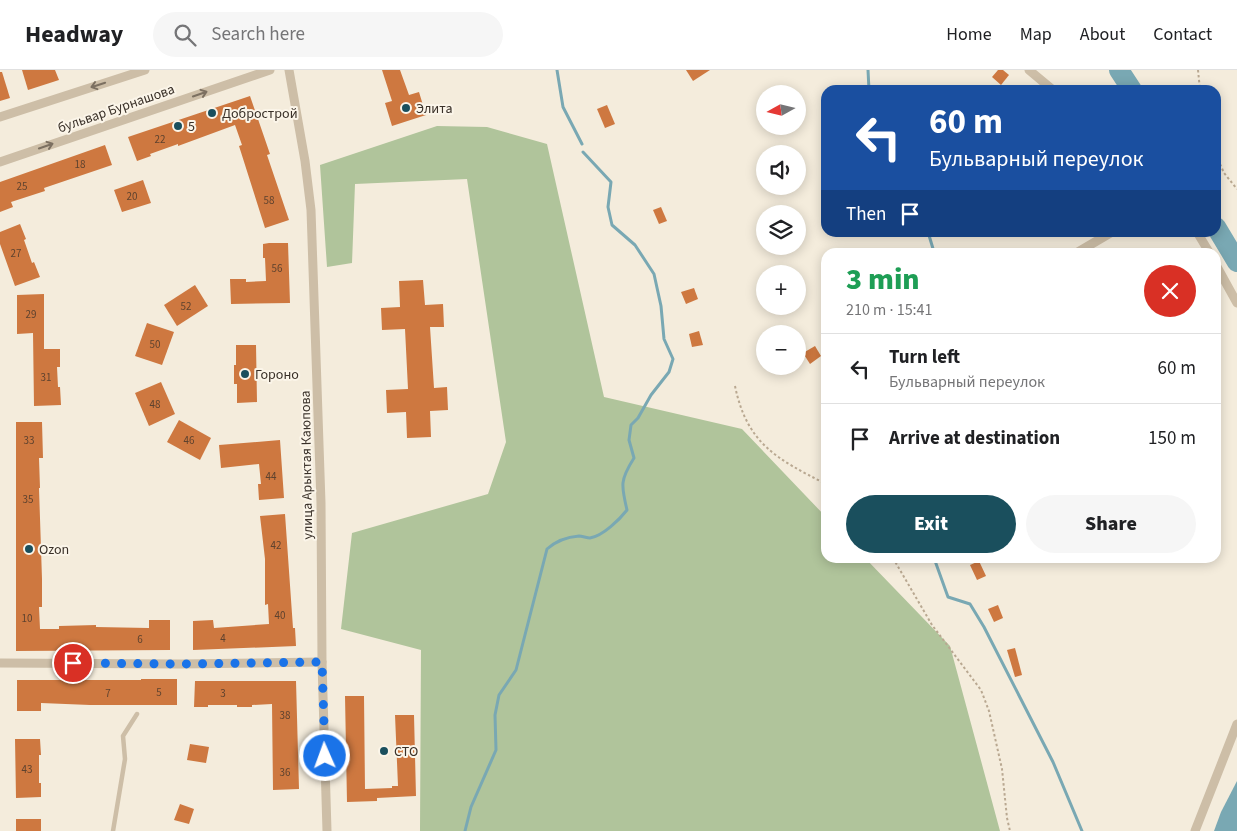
<!DOCTYPE html>
<html lang="en">
<head>
<meta charset="utf-8">
<style>
  :root { --surface:#fff; --page:#f6f6f6; --text:#202124; --muted:#757577; --line:#e0e0e0; --accent:#1a4f5d }
  body { margin:0; font-family:"Source Sans 3",sans-serif; background:var(--page); color:var(--text); height:100vh; display:flex; flex-direction:column; font-size:19px; white-space:nowrap }
  * { box-sizing:border-box; margin:0 }
  p { font-size:16px; color:var(--muted) }
  .icon { flex:none; width:28px; height:28px; fill:none; stroke:currentColor; stroke-width:2; stroke-linecap:round; stroke-linejoin:round }
  .map { position:relative; flex:1; overflow:hidden }
  .side { position:absolute; left:821px; top:178px; width:400px; height:315px; display:flex; flex-direction:column; background:var(--surface); border-radius:15px; box-shadow:0 2px 12px #0003 }
  .side>* { flex:none }
  .top-card { position:absolute; left:821px; top:15px; width:400px; height:152px; border-radius:15px; box-shadow:0 2px 12px #0003; background:#1a4fa0; color:#fff; overflow:hidden }
  .needle { width:32px; rotate:262deg }
  .tools { position:absolute; left:756px; top:15px; display:grid; gap:10px }
  .tools a { display:grid; place-items:center; width:50px; height:50px; border-radius:50%; background:var(--surface); box-shadow:0 2px 12px #0003; font-size:25px }
  .pin { position:absolute; display:grid; place-items:center; width:42px; height:42px; color:#fff; margin:-21px; border:2px solid #fff; border-radius:50%; box-shadow:0 1px 5px #0007 }
  .me { position:absolute; width:55px; margin:-28px; rotate:358deg; stroke-linejoin:round; filter:drop-shadow(0 0 4px #0008) }
  .turn { display:flex; align-items:center; gap:18px; height:105px; padding:0 25px; font-size:22px }
  .turn .icon { width:65px; height:65px; stroke-width:2.5 }
  .turn b { display:block; font-size:35px; line-height:42px }
  .then { display:flex; align-items:center; height:48px; padding:0 25px; background:#0003; gap:10px; font-size:19px }
  .round { display:grid; place-items:center; flex:none; width:52px; height:52px; border-radius:26px; background:var(--page) }
  .headline { display:flex; align-items:center; justify-content:space-between; height:85px; padding:0 25px }
  h1 { font-size:30px; font-weight:800; line-height:38px; color:#1e9e55 }
  .cta { display:flex; gap:10px; margin-top:auto; padding:10px 25px }
  .cta a { flex:1; height:58px; border-radius:30px; background:var(--accent); color:#fff; font-size:20px; font-weight:800; line-height:58px; text-align:center }
  .cta a+a { background:var(--page); color:var(--text) }
  ul { padding:0; list-style:none }
  li { display:flex; align-items:center; gap:15px; height:70px; padding:0 25px; border-top:1px solid var(--line) }
  li div { flex:1 }
  li b { display:block; font-size:19px }
  li em { font-style:normal }
  header { display:flex; align-items:center; gap:30px; box-sizing:border-box; height:70px; padding:0 25px; background:var(--surface); border-bottom:1px solid var(--line) }
  header strong { font-size:24px }
  nav { display:flex; gap:28px; margin-inline-start:auto; font-size:18px }
  .search { width:350px; height:45px; background:var(--page); display:flex; align-items:center; gap:12px; box-sizing:border-box; padding:0 18px; border-radius:28px; color:var(--muted); font-size:19px }
  .map>svg:first-child { display:block }
  .green { fill:#b0c49b }
  .water { fill:#79a8b3 }
  .lines { fill:none; stroke-linecap:round; stroke-linejoin:round }
  .stream { stroke:#79a8b3; stroke-width:3 }
  .river { stroke:#79a8b3; stroke-width:20 }
  .building { fill:#ce7840 }
  .path { stroke:#b9a891; stroke-width:2; stroke-dasharray:2.5 2.5; stroke-linecap:butt }
  .lane { stroke:#cdbea7; stroke-width:4.5 }
  .street { stroke:#cdbea7; stroke-width:9 }
  .oneway { stroke:#7c7061 }
  .route { stroke:#1a73e8; stroke-width:9; stroke-dasharray:0 16.2 }
  .poi-dot { fill:#1a4f5d; stroke:#fbf5e9; stroke-width:2 }
  .labels { text-anchor:middle; stroke-width:4; stroke-linejoin:round; paint-order:stroke }
  .number-label { font-size:11px; fill:#5e422e }
  .street-label { font-size:14px; fill:#393028; stroke:#fbf5e9 }
  .poi-label { font-size:14px; fill:#393028; stroke:#fbf5e9; text-anchor:start }
</style>
</head>
<body>
<header>
<strong>Headway</strong>
<div class="search"><svg class="icon" aria-label="search" viewBox="0 0 24 24"><circle cx="10" cy="10" r="6"/><path d="M15 15l6 6"/></svg>Search here</div>
<nav><a>Home</a><a>Map</a><a>About</a><a>Contact</a></nav>
</header>
<div class="map">
<svg width="1237" height="761" viewBox="0 0 1237 761">
  <rect width="100%" height="100%" fill="#f4ecdc"/>
  <path class="green" d="M437,56L487,57L547,74L604,327L742,359L826,447V488H865L950,576L1000,761H420L421,580L341,559L352,463L488,424L506,372L467,109L355,114L352,193L327,197L320,95Z"/>
  <path class="water" d="M1237,711V761H1214L1221,742Z"/>
  <g class="lines">
    <g class="stream">
      <path d="M557,0L563,37L582,74"/>
      <path d="M868,0L869,20"/>
      <path d="M928,162L934,182"/>
      <path d="M934,488L948,527L970,534L984,557L1053,692L1082,761"/>
      <path d="M465,761L471,737L496,680L495,645L499,625L516,600L547,479C556,471 566,467 579,466C582,466 587,468 590,468C603,466 620,449 627,440C621,415 620,410 634,388L629,370L631,355L638,348L651,325L669,302L673,289L664,269L661,236L654,204L635,175L612,155L608,137L611,112L583,82"/>
    </g>
    <g class="river">
      <path d="M1119,0L1132,20"/>
      <path d="M1216,157L1237,192"/>
    </g>
  </g>
  <g class="building">
    <path d="M22,0H55L59,10L28,20Z"/>
    <path d="M382,0H400L409,25L419,22L426,45L392,56L385,33L392,31Z"/>
    <path d="M686,0H710L693,11Z"/>
    <path d="M998,0H1003L1009,5L1001,15L992,7Z"/>
    <path d="M0,2H2L10,28L0,31Z"/>
    <path d="M250,26L270,84L267,85L289,150L265,158L239,76L242,75L235,55L178,76V74L150,84L151,86L137,91L128,67Z"/>
    <path d="M607,35L615,54L605,58L597,39Z"/>
    <path d="M105,75L112,95L44,118L45,121L11,132L13,137L0,142V112Z"/>
    <path d="M143,110L151,133L122,142L114,120Z"/>
    <path d="M661,137L667,151L659,154L653,140Z"/>
    <path d="M20,154L26,169L24,170L32,193L34,192L40,207L15,216L0,174V162Z"/>
    <path d="M269,173H288L290,233L231,234L230,209H246V212L266,211L265,188H263V174Z"/>
    <path d="M423,210L425,235L443,234L444,257H430L434,318L447,317L448,340L430,341L431,367L407,368L406,342L387,343L386,320L408,319L405,259L382,260L381,238L400,237L399,211Z"/>
    <path d="M195,215L208,236L177,256L164,235Z"/>
    <path d="M694,218L698,229L686,234L681,222Z"/>
    <path d="M44,224V279H60V297H57L58,317H60L61,335L34,336L33,263L17,264V225Z"/>
    <path d="M147,253L174,262L162,295L135,286Z"/>
    <path d="M699,261L703,275L692,277L689,264Z"/>
    <path d="M236,275H256L257,332L237,333V314H234V295H236Z"/>
    <path d="M815,276L821,286L810,294L803,283Z"/>
    <path d="M161,312L175,344L149,356L135,323Z"/>
    <path d="M179,350L211,368L200,390L167,372Z"/>
    <path d="M16,352H42L43,388H39L40,418H39L42,509V537H39L40,559H59V556L96,555V557L149,558V550H170V580L16,581Z"/>
    <path d="M280,370L284,428L259,430L258,414H261L259,394L221,398L219,375Z"/>
    <path d="M285,444L293,558H295L296,576L193,580V551L213,550L214,558L269,554L268,534L265,535V489L260,446Z"/>
    <path d="M979,491L986,506L977,510L970,495Z"/>
    <path d="M998,535L1003,548L994,552L988,539Z"/>
    <path d="M1015,578L1022,605L1015,607L1007,580Z"/>
    <path d="M141,609H177V635H90L41,633V641H17V610H141Z"/>
    <path d="M195,611H296L299,719L273,720L272,634L252,635V637H237V635H208V637H194Z"/>
    <path d="M345,626H364L365,719L392,718V716H398L395,645H414L416,726L377,728V731L347,732Z"/>
    <path d="M15,669H40L41,685H39V713H41V727L16,728Z"/>
    <path d="M190,674L209,677L206,693L187,690Z"/>
    <path d="M180,734L194,739L189,754L174,750Z"/>
    <rect x="16" y="749" width="25" height="12"/>
  </g>
  <g class="lines">
    <g class="path">
      <path d="M1198,0L1200,20"/>
      <path d="M1216,85L1224,103L1237,119"/>
      <path d="M735,316C747,374 777,389 826,414"/>
      <path d="M893,488L932,555L981,620L989,641L1002,699L1007,748L1010,761"/>
    </g>
    <path class="lane" d="M113,761L125,689L123,666L137,644"/>
    <g class="street">
      <path d="M289,0L305,91L311,140L321,433L322,592L327,761"/>
      <path d="M1029,0L1053,20"/>
      <path d="M0,47L145,0"/>
      <path d="M0,92L270,0"/>
      <path d="M1197,162L1209,182"/>
      <path d="M1078,182L1112,162"/>
      <path d="M1216,195L1237,233"/>
      <path d="M0,593L181,594L322,592"/>
      <path d="M1195,761L1237,654"/>
    </g>
  </g>
  <defs><path id="oneway-shaft" d="M-6 0H5M1.5-3L5.5 0L1.5 3" fill="none" stroke-width="1.6" stroke-linecap="round" stroke-linejoin="round" transform="scale(1.25)"/></defs>
  <g class="oneway">
    <use href="#oneway-shaft" transform="translate(98 15) rotate(162)"/>
    <use href="#oneway-shaft" transform="translate(200 24) rotate(-19)"/>
    <use href="#oneway-shaft" transform="translate(46 76) rotate(-19)"/>
  </g>
  <g class="lines">
    <path class="route" d="M73,593L182,594L322,592L325,686"/>
  </g>
  <g class="poi-dot">
    <circle cx="406" cy="38" r="5"/>
    <circle cx="212" cy="43" r="5"/>
    <circle cx="178" cy="56" r="5"/>
    <circle cx="245" cy="304" r="5"/>
    <circle cx="29" cy="479" r="5"/>
    <circle cx="384" cy="681" r="5"/>
  </g>
  <g class="labels">
    <g class="number-label">
      <text x="160" y="73">22</text>
      <text x="80" y="98">18</text>
      <text x="22" y="120">25</text>
      <text x="132" y="130">20</text>
      <text x="269" y="134">58</text>
      <text x="16" y="187">27</text>
      <text x="277" y="202">56</text>
      <text x="186" y="240">52</text>
      <text x="31" y="248">29</text>
      <text x="155" y="278">50</text>
      <text x="46" y="311">31</text>
      <text x="155" y="338">48</text>
      <text x="29" y="374">33</text>
      <text x="189" y="374">46</text>
      <text x="271" y="410">44</text>
      <text x="28" y="433">35</text>
      <text x="276" y="479">42</text>
      <text x="280" y="549">40</text>
      <text x="27" y="552">10</text>
      <text x="223" y="572">4</text>
      <text x="140" y="573">6</text>
      <text x="159" y="626">5</text>
      <text x="108" y="627">7</text>
      <text x="223" y="627">3</text>
      <text x="285" y="649">38</text>
      <text x="27" y="703">43</text>
      <text x="285" y="706">36</text>
    </g>
    <g class="street-label">
      <text transform="translate(116 38) rotate(-19)" y="5">бульвар Бурнашова</text>
      <text transform="translate(306 395) rotate(-91)" y="5">улица Арыктая Каюпова</text>
    </g>
    <g class="poi-label">
      <text x="416" y="43">Элита</text>
      <text x="222" y="48">Добрострой</text>
      <text x="188" y="61">5</text>
      <text x="255" y="309">Гороно</text>
      <text x="39" y="484">Ozon</text>
      <text x="394" y="686">СТО</text>
    </g>
  </g>
</svg>
<div class="tools">
<a><svg class="needle" viewBox="-14 -14 28 28"><path d="M0-13l5 13h-10z" fill="#e53935"/><path d="M0 13l5-13h-10z" fill="#757577"/></svg></a>
<a><svg class="icon" aria-label="sound" viewBox="0 0 24 24"><path d="M4 9h4l5-4v14l-5-4H4zM17 9q2 3 0 6"/></svg></a>
<a><svg class="icon" aria-label="layers" viewBox="0 0 24 24"><path d="M12 4l9 5-9 5-9-5zM3 14l9 5 9-5"/></svg></a>
<a>+</a>
<a>−</a>
</div>
<div class="pin" style="left:73px;top:593px;background:#d93025"><svg class="icon" aria-label="arrive" viewBox="0 0 24 24"><path d="M6 21V4h12l-3 4 3 4H6"/></svg></div>
<svg class="me" style="left:325px;top:686px" viewBox="-20 -20 40 40"><circle r="17" fill="#1a73e8" stroke="#fff" stroke-width="3"/><path d="M0-11L8 9 0 5-8 9z" fill="#fff"/></svg>
<div class="top-card">
<div class="turn"><svg class="icon" aria-label="left" viewBox="0 0 24 24"><path d="M17 20v-9H6M10 6l-5 5 5 5"/></svg><div><b>60 m</b>Бульварный переулок</div></div>
<div class="then">Then<svg class="icon" aria-label="arrive" viewBox="0 0 24 24"><path d="M6 21V4h12l-3 4 3 4H6"/></svg></div>
</div>
<section class="side">
<div class="headline"><div><h1>3 min</h1><p>210 m · 15:41</p></div><a class="round" style="background:#d93025;color:#fff"><svg class="icon" aria-label="close" viewBox="0 0 24 24"><path d="M6 6l12 12M18 6L6 18"/></svg></a></div>
<ul>
<li><svg class="icon" aria-label="left" viewBox="0 0 24 24"><path d="M17 20v-9H6M10 6l-5 5 5 5"/></svg><div><b>Turn left</b><p>Бульварный переулок</p></div><em>60 m</em></li>
<li><svg class="icon" aria-label="arrive" viewBox="0 0 24 24"><path d="M6 21V4h12l-3 4 3 4H6"/></svg><div><b>Arrive at destination</b></div><em>150 m</em></li>
</ul>
<div class="cta"><a>Exit</a><a>Share</a></div>
</section>
</div>
</body>
</html>
